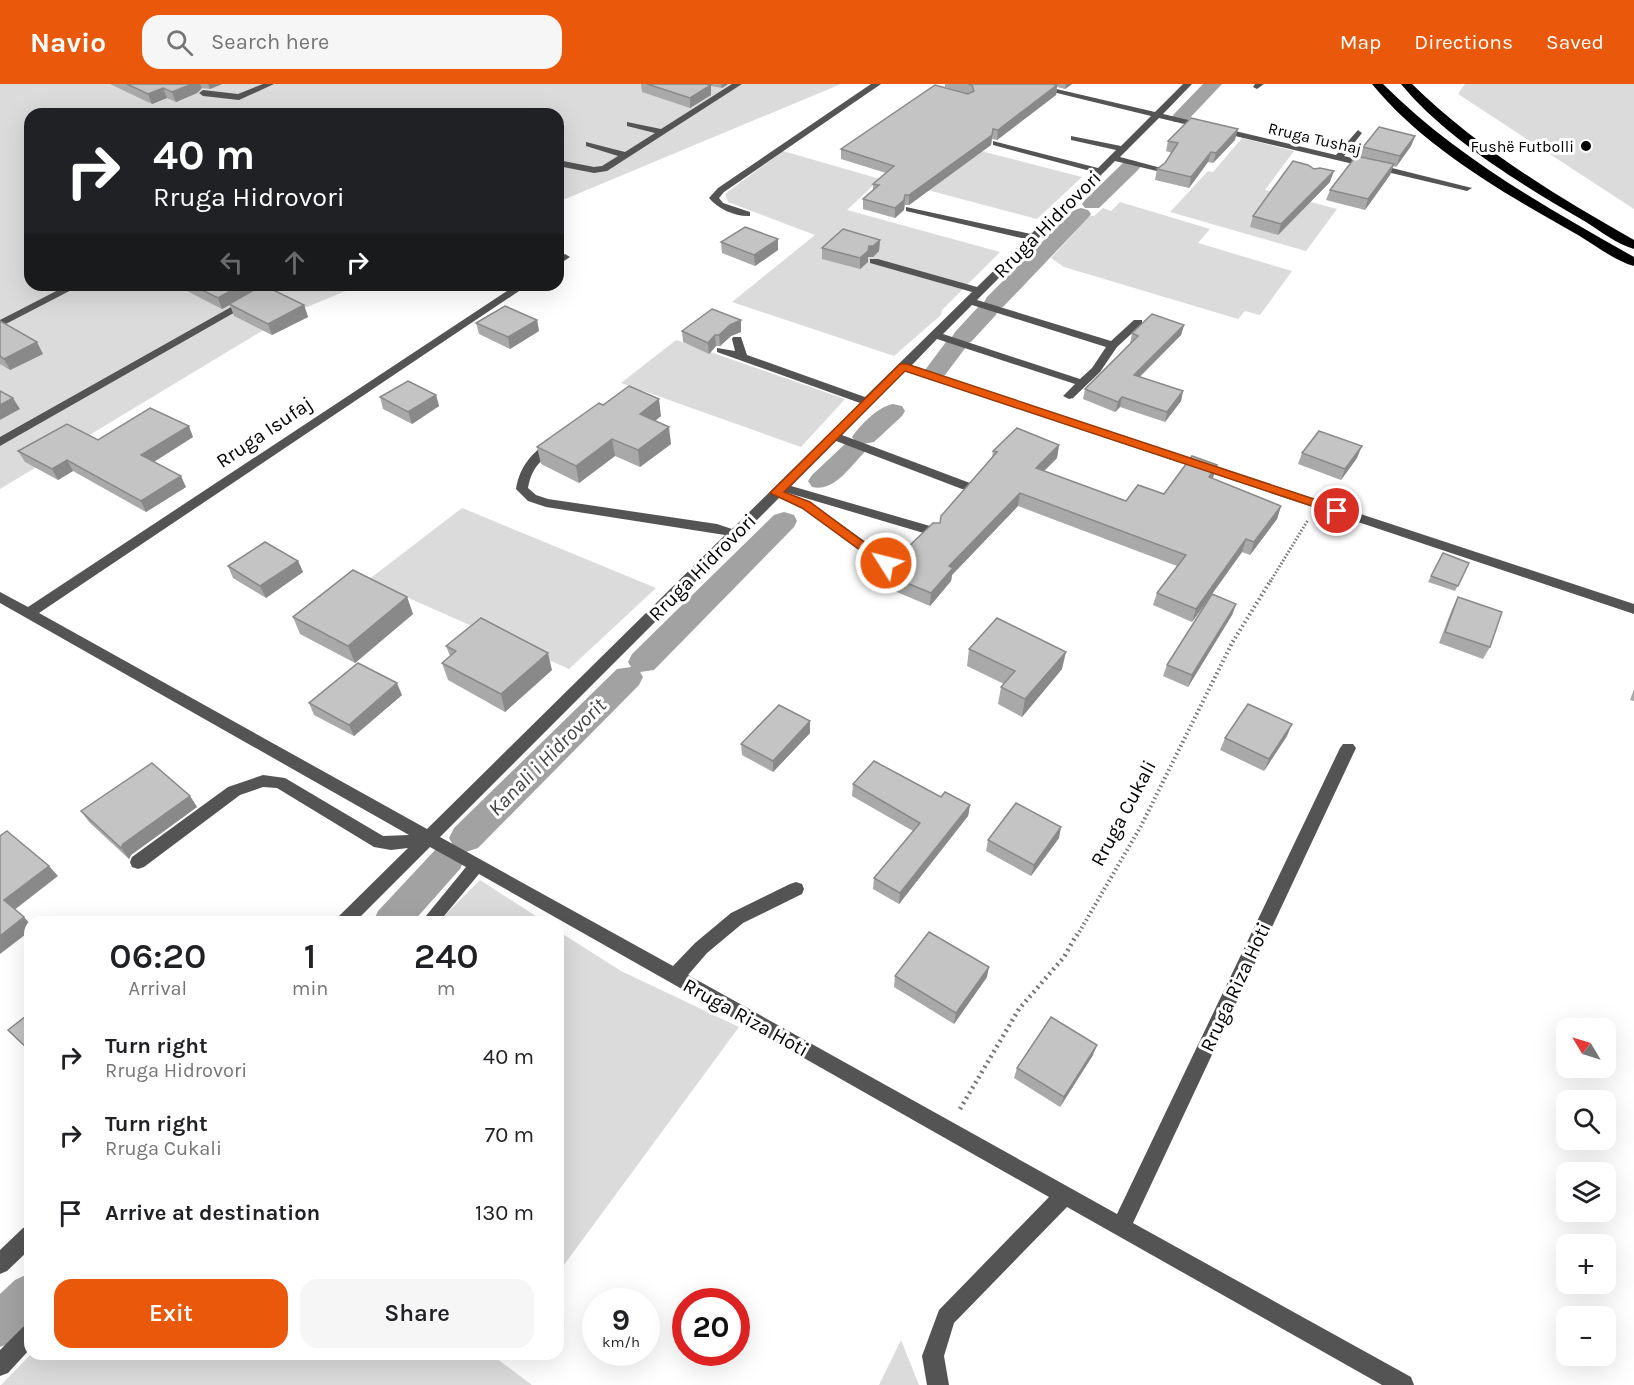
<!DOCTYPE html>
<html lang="en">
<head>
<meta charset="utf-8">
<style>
  :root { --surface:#fff; --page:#f6f6f6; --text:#202124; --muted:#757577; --accent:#ea580c }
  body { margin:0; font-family:Karla,sans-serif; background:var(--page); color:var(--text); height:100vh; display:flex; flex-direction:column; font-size:22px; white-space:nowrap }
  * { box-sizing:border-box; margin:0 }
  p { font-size:20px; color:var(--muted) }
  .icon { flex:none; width:33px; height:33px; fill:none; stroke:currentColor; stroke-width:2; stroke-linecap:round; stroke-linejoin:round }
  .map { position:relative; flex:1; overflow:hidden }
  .drawer { position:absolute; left:24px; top:832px; width:540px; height:444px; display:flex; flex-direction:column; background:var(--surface); border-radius:18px; box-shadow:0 6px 24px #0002 }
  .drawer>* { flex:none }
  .top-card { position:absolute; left:24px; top:24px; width:540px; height:183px; border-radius:18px; box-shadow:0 6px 24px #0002; background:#202124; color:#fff; overflow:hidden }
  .needle { width:39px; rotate:308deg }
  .controls { position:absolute; left:1556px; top:934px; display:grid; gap:12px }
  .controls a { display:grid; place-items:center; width:60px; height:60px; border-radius:12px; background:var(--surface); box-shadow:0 6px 24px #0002; font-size:30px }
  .speed { position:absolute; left:582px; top:1204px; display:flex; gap:12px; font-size:30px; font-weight:700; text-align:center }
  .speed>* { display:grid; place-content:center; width:78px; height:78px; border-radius:50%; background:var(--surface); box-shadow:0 6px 24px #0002; line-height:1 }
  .speed small { font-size:15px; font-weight:400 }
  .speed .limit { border:9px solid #d22; background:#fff; color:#111 }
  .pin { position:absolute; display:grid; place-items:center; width:51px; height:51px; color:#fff; margin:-26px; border:3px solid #fff; border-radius:50%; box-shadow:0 2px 6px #0007 }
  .me { position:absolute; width:66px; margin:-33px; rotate:306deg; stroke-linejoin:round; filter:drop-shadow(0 0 4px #0008) }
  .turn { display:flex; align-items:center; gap:21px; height:126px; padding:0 30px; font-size:27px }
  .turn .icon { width:78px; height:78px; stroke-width:2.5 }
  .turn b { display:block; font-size:42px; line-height:51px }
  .lanes { display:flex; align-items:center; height:57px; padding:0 30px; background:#0003; justify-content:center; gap:30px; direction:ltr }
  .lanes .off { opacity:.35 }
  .eta { display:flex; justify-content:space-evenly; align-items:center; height:102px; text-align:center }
  .eta b { font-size:36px; font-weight:600; line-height:42px }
  .primary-button { display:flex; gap:12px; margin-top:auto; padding:12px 30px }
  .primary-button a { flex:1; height:69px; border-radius:18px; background:var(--accent); color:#fff; font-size:24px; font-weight:600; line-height:69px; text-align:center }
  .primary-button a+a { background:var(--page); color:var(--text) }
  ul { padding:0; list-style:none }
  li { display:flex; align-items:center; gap:18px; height:78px; padding:0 30px }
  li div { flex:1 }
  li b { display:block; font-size:22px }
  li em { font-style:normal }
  header { display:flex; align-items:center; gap:36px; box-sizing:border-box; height:84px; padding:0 30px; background:var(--accent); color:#fff }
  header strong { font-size:28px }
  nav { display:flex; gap:33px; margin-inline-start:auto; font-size:21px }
  .search { width:420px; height:54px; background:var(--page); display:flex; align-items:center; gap:15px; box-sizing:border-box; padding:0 21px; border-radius:18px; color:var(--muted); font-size:22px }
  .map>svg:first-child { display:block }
  .green { fill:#dbdbdb }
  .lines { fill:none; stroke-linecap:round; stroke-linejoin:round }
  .canal { fill:#a2a2a2; fill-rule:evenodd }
  .path-far2 { stroke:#767676; stroke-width:3; stroke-dasharray:1.5 2; stroke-linecap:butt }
  .path-far1 { stroke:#767676; stroke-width:4; stroke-dasharray:1.5 3; stroke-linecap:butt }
  .path { stroke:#767676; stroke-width:4.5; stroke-dasharray:2 4; stroke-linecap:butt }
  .minor { fill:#545454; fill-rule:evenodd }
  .highway { fill:#000; fill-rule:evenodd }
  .wall { fill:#a9a9a9 }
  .shaded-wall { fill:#898989 }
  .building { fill:#c4c4c4; stroke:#898989; stroke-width:1.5 }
  .route { fill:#ea580c; stroke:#983908; stroke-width:1.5 }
  .poi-dot { fill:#000; stroke:#fff; stroke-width:2 }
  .labels { text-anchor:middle; stroke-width:6; stroke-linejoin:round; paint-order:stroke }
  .far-street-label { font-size:16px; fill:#000; stroke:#fff }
  .far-poi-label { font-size:16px; fill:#000; stroke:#fff; text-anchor:end }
  .street-label { font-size:20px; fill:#000; stroke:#fff }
  .water-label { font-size:21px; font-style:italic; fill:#434343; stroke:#fff }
</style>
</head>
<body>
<header>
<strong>Navio</strong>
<div class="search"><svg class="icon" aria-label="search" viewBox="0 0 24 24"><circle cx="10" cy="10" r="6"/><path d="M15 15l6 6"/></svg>Search here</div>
<nav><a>Map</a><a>Directions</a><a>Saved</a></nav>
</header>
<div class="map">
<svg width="1634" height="1301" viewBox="0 0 1634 1301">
  <rect width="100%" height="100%" fill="#fff"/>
  <g class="green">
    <path d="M0,0H841L558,118V30H30V201H360L290,230L0,405Z"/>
    <path d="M1465,0H1634V125L1458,10Z"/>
    <path d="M1242,54L1294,67L1265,106L1337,125L1306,167L1170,128L1208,87L1213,88Z"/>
    <path d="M934,55L1082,93L1037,135L882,94Z"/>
    <path d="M783,67L880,95L847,126L1000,168L942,226L941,231L894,272L732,218L815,151L728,118L725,110Z"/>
    <path d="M1120,118L1210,145L1198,159L1292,187L1260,231L1245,227L1238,235L1064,183L1051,174L1090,132H1094L1103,124L1111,127Z"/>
    <path d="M676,256L845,315L801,363L621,299Z"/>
    <path d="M462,424L656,504L569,585L368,496Z"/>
    <path d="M480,796L545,838H438Z"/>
    <path d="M558,847L621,887L739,943L558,1189Z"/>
    <path d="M901,1256L919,1301H879Z"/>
    <path d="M31,1270L498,1271L496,1274L532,1301H1Z"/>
  </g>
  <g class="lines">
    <g class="canal">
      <path d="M1203,0H1222L1186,38H1174L1171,34L1174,30Z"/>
      <path d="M1131,76L1138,78L1141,82L1138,86L1099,124H1085L1082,120L1085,116L1124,78Z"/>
      <path d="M1081,124L1088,126L1091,130L1088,134L1003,223L996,224L998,227L995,232L971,258L963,260L966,263L945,291L937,293L929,291L925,286L946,258L954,256L952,253L955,248L979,222L986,221L984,218L987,213L1074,126Z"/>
      <path d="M893,320L902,322L905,327L902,332L874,358L863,360L867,365L863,370C848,385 834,408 812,403L808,397L812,391L845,360L856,358L852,353C861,340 878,323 893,320Z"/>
      <path d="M784,428L794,431L797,437L794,443L654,586L640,588L643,593L639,601L478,764L466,768L460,766L465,775L460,785L413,838H373L378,827L436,765L448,761L454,763L449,754L454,744L617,585L631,583L628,578L632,570L774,431Z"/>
      <path d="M30,1189V1242L16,1257L0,1263V1210L15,1196Z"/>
    </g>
    <path class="path-far2" d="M1270,498L1308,436"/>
    <path class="path-far1" d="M1077,852L1141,742L1232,559L1271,496"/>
    <path class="path" d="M960,1025L1019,925L1064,873L1077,850"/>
    <g class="minor">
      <path d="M263,0H274L239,16L203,12L199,9L203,6L238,10Z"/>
      <path d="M732,0H742L607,87L594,89L558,82V76L594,83L602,82L618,72L586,62V58L625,68L655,49L627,42V38L661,45Z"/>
      <path d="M871,0H881L724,108L719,114L723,119L750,128V132C736,133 718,125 709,114L718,104Z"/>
      <path d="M1020,0H1035L1155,28L1183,0H1192L1163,30L1336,71L1358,46L1362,49L1344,72L1472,104L1467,107L1159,34L1120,73L1161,84V88L1115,77L977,216L1111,257L1134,236H1142V240L1117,263L1100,288L1073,314L1069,315L1063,312L1075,300L937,255L911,282L1634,520V530L905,287L842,351L970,399L972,402L970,405H962L836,357L791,402L937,444L938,447L937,450H927L785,408L440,753L673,882L695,859L731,829L790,800L796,798L802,800L804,805L802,810L743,839L707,869L688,891L1117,1130L1340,664L1343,660H1353L1356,664L1133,1139L1411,1293L1414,1301H1382L1067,1123L954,1239L944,1272L949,1301H927L922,1272L939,1226L1049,1113L479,790L439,838H421L466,783L430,763L355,838H336L338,833L408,764L391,766L374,763L277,704L263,703L240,711L144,783L138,785L132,783L130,778L132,773L228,703L263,691L285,694L383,752L409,751L0,519V508L28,523L516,201H528L39,529L427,745L725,451L546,423L528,417L516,405C520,382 531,370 550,356L554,355L560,359C544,377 533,378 528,404L536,411L548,415L717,440L732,445L860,319L717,268V264L735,267L732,255L733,253H741L747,271L865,313L972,208L870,179V175H878L977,203L1026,155L906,127V123L1031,150L1094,88L993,61V57L1098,84L1116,66L1071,56V52L1121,62L1151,32ZM972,221L1106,263L1092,284L1080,295L943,250Z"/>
      <path d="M1255,0H1264L1257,5L1253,3Z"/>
      <path d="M565,170L570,173L558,181V173Z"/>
      <path d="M68,201H81L0,243V236Z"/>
      <path d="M270,201H283L0,362V353Z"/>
      <path d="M792,411L810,418L891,476L893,479L891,482H881L802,424L786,415L788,412Z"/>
      <path d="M30,1141V1165L7,1187L0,1190V1166L23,1144Z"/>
      <path d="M30,1239V1265L8,1289L0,1292V1266L23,1243Z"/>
    </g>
    <g class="highway">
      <path d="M1372,0H1383C1456,73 1544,122 1634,173V182C1615,177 1595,161 1578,151C1507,111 1424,64 1372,0Z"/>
      <path d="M1401,0H1412C1478,64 1554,111 1634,156V165C1617,160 1600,147 1586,138C1524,102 1446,55 1401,0Z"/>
    </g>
  </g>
  <g class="wall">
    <path d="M110,0H222L210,5L202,4L197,9L176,18L167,14L152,20Z"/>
    <path d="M641,0H728L722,4L711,2V11L690,24L642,8Z"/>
    <path d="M945,0H1072L1065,5L1057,3L1056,11L997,56L992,55L991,61L909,121H905L904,126L895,134L863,125V115L873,106V100L886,89L841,75V65L969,10L945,3Z"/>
    <path d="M1415,52L1411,62L1396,83L1393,82L1390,91L1365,126L1326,116L1330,106L1360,73L1363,63Z"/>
    <path d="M1235,56L1213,79L1208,78L1189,104L1155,96L1157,85L1165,79L1172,69L1166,67L1168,57Z"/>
    <path d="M1330,98L1278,151L1250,143L1253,132Z"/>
    <path d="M880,156L879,167L873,173H868V178L860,185L822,175V164Z"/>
    <path d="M721,158L778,166L755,182L722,169Z"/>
    <path d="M184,201H253L255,206L304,221L308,233L272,251L234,232L230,221L222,225L187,207Z"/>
    <path d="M537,236L539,247L510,265L479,250L476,239Z"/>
    <path d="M741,236V248L731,252L720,262H716L709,270L683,258L682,247Z"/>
    <path d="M0,237L43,270L10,286L0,280Z"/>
    <path d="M1184,241L1181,251L1140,293L1183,307L1181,317L1165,338L1120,323L1115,328L1083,315L1085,305L1130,260L1132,249Z"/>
    <path d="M436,311L439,322L412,340L383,325L380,313Z"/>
    <path d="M603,321L661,332L655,337L671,360L640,383L615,372L579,399L541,380L537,363Z"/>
    <path d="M193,353L154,378L186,403L146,428L73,387L58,396L25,378L18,367Z"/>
    <path d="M1059,361L1057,374L1044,387L1126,417L1164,410L1213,394V395L1281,422L1277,435L1250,471L1242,468L1192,538L1153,521L1157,509L1177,482L1018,422L952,491L951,497L930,522L880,501V488L906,465L940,439L992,373L993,367Z"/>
    <path d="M1302,369L1357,374L1341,396L1298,380Z"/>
    <path d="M1443,469L1469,479L1455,507L1428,498Z"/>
    <path d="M298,477L303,488L266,514L233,494L228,482Z"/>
    <path d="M407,513L413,530L355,579L300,550L293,533Z"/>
    <path d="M1458,513L1490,563L1483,575L1439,559L1452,525Z"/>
    <path d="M1236,520L1232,531L1188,603L1163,592L1167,581Z"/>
    <path d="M446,562L552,586L505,628L448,596L442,579L450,572Z"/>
    <path d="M969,565L1062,585L1022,633L998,620L1001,603L1004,600L967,582Z"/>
    <path d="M1634,605V617L1630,616Z"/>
    <path d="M402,611L354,652L314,631L309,619Z"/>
    <path d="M810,649L773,688L742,671L741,660Z"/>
    <path d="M1287,652L1264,687L1220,666L1225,654Z"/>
    <path d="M853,700L941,713L970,721L968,732L899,820L873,805L874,794L913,747L852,712Z"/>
    <path d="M190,712L197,723L131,771L129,775L89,738L81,727Z"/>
    <path d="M1059,754L1031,792L986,767L988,756Z"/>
    <path d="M895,892L987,893L954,940L894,903Z"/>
    <path d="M1093,971L1060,1023L1014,994L1017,984Z"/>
  </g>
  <g class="shaded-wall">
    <path d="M192,0H200L202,4L197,9L176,18L172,8Z"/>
    <path d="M208,0H222L210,5Z"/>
    <path d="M721,0H728L722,4Z"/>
    <path d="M1066,0H1072L1065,5Z"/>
    <path d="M711,1V11L690,24V14Z"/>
    <path d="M1057,1L1056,11L997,56L998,46Z"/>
    <path d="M163,4L167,14L152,20L148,10Z"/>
    <path d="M993,45L991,61L909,121V111Z"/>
    <path d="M1238,45L1235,56L1213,79L1216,69Z"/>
    <path d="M1415,52L1411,62L1396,83L1400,72Z"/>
    <path d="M1211,68L1208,78L1189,104L1191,93Z"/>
    <path d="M1394,80L1390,91L1365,126L1368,115Z"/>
    <path d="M1334,87L1330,98L1278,151L1281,140Z"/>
    <path d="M905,111L904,126L895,134V124Z"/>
    <path d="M778,155V166L755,182L754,171Z"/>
    <path d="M880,156L879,167L873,173H868V178L860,185V174L869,162Z"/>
    <path d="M241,201H253L255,207L222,225L218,214Z"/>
    <path d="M304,221L308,233L272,251L268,240Z"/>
    <path d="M537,236L539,247L510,265L508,253Z"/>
    <path d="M741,236V248L731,252L720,262L719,251L730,241Z"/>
    <path d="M1184,241L1181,251L1131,301L1134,291Z"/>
    <path d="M715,251L716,262L709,270L708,259Z"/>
    <path d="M37,258L43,270L10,286L4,275Z"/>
    <path d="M1183,307L1181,317L1165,338L1167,328Z"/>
    <path d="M436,311L439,322L412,340L408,328Z"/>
    <path d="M1122,313L1120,323L1115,328L1118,318Z"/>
    <path d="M13,314L20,325L0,336V321Z"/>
    <path d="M659,315L661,332L642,347L640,330Z"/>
    <path d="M189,342L193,353L147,382L141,371Z"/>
    <path d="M669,343L671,360L640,383L638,366Z"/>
    <path d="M612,355L615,372L579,399L576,382Z"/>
    <path d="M1059,361L1057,374L1034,397L1036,384Z"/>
    <path d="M1362,362L1357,374L1341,396L1345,385Z"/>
    <path d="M67,376L73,387L58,396L52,385Z"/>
    <path d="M1217,381L1213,394L1205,406L1209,393Z"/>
    <path d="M181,392L186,403L146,428L141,417Z"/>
    <path d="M1020,409L1018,422L952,491L951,497L930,522L931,509L949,482Z"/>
    <path d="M1281,422L1277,435L1250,471L1254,458Z"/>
    <path d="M1246,455L1242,468L1192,538L1196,525Z"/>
    <path d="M298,477L303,488L266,514L260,502Z"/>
    <path d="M407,513L413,530L355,579L348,562Z"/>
    <path d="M1236,520L1232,531L1188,603L1192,591Z"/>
    <path d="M1066,568L1062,585L1022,633L1025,615Z"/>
    <path d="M548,569L552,586L505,628L501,610Z"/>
    <path d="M397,599L402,611L354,652L349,641Z"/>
    <path d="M810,637V649L773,688V677Z"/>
    <path d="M1292,640L1287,652L1264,687L1269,675Z"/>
    <path d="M190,712L197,723L131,771L129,775L121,764L123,760Z"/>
    <path d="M970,721L968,732L899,820L900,809Z"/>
    <path d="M1061,743L1059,754L1031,792L1034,781Z"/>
    <path d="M49,782L58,792L13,827L4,816Z"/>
    <path d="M24,833L30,840V847L0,870V852Z"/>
    <path d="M989,883L987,893L954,940L956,929Z"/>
    <path d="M1097,961L1093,971L1060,1023L1064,1013Z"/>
  </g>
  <g class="building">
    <path d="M127,0H192L172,8L163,4L148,10Z"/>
    <path d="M647,0H705L711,1L690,14Z"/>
    <path d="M968,0H1052L1057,1L998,46L993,45L992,51L909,111H905L904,116L895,124L863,115L879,101L873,100L894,82L841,65L935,1L968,10L974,7L972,1Z"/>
    <path d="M1191,34L1238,45L1216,69L1211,68L1191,93L1157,85L1165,79L1178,59L1168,57Z"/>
    <path d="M1379,43L1415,52L1400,72L1363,63Z"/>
    <path d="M1356,72L1394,80L1368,115L1330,106Z"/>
    <path d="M1293,77L1308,81L1314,85L1320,84L1334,87L1281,140L1253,132Z"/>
    <path d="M745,143L778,155L754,171L721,158Z"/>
    <path d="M843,145L880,156L873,162H869L868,167L860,174L822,164Z"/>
    <path d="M192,201H241L218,214Z"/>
    <path d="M263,201L304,221L268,240L229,220Z"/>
    <path d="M505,222L537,236L508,253L476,239Z"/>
    <path d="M712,225L741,236L730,241L719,251H715L708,259L682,247Z"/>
    <path d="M1152,230L1184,241L1134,291L1183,307L1167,328L1122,313L1118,318L1085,305L1138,252L1132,249Z"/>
    <path d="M0,237L37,258L4,275L0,272Z"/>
    <path d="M408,297L436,311L408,328L380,313Z"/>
    <path d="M629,302L659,315L640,330L669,343L638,366L612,355L576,382L537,363L599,319L603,321Z"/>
    <path d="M0,307L13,314L0,321Z"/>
    <path d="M150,324L189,342L141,371L181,392L141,417L67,376L52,385L18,367L67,340L98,356Z"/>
    <path d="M1017,344L1059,361L1036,384L1126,417L1138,401L1164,410L1192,372L1217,381L1209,393L1281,422L1254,458L1246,455L1196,525L1157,509L1186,471L1020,409L949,482L953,484L931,509L880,488L903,463L906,465L933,439H940L941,432L997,368L993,367Z"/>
    <path d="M1319,347L1362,362L1345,385L1302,369Z"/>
    <path d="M265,458L298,477L260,502L228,482Z"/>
    <path d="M1443,469L1469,479L1458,502L1431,492Z"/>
    <path d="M353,486L407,513L348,562L293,533Z"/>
    <path d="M1212,510L1236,520L1192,591L1167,581Z"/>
    <path d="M1458,513L1502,528L1490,563L1445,548Z"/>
    <path d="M481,534L548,569L501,610L442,579L456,567L446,562Z"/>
    <path d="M997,534L1066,568L1025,615L1001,603L1015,587L969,565Z"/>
    <path d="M358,579L397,599L349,641L309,619Z"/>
    <path d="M1248,620L1292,640L1269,675L1225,654Z"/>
    <path d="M779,621L810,637L773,677L741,660Z"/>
    <path d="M874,677L941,713L945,708L970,721L900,809L874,794L920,739L853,700Z"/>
    <path d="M152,679L190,712L123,760L121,764L81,727Z"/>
    <path d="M1016,719L1061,743L1034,781L988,756Z"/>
    <path d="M7,747L49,782L4,816L24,833L0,852V752Z"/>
    <path d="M929,848L989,883L956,929L895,892Z"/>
    <path d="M30,929V967L8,946Z"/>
    <path d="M1051,933L1097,961L1064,1013L1017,984Z"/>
  </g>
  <path class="route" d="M900,280H907L1341,424L1343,427L1337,430L1333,429L905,287L784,408L810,418L892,479L886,483L882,482L802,424L770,409Z"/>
  <circle class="poi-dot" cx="1586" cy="62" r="6"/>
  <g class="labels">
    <g class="far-street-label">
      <text transform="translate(1315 54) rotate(13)" y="6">Rruga Tushaj</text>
    </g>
    <g class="far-poi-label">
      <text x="1574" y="68">Fushë Futbolli</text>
    </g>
    <g class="street-label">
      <text transform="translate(1047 140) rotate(-45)" y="7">Rruga Hidrovori</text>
      <text transform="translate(264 348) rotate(-34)" y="7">Rruga Isufaj</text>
      <text transform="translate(702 483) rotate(-45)" y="7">Rruga Hidrovori</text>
      <text transform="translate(1123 729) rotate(-62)" y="7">Rruga Cukali</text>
      <text transform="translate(1235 903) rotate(-65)" y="7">Rruga Riza Hoti</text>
      <text transform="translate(746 933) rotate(29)" y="7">Rruga Riza Hoti</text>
    </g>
    <g class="water-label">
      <text transform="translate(547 673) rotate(-45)" y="7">Kanali i Hidrovorit</text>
    </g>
  </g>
</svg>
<div class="controls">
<a><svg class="needle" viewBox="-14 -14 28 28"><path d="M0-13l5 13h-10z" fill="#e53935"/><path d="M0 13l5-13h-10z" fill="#757577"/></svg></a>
<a><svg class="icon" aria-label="search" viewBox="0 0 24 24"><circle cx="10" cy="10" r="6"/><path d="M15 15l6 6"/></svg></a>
<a><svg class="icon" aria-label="layers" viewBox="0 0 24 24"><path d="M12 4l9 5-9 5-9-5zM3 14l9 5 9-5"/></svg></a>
<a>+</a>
<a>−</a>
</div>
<div class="speed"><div>9<small>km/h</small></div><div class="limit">20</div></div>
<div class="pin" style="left:1337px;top:427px;background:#d93025"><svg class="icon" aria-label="arrive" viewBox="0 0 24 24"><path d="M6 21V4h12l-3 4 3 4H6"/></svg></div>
<svg class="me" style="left:886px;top:479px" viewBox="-20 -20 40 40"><circle r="17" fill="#ea580c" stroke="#fff" stroke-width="3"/><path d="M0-11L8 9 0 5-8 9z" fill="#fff"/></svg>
<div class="top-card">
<div class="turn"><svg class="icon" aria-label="right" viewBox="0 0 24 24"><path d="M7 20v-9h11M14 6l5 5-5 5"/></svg><div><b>40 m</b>Rruga Hidrovori</div></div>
<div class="lanes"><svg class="icon off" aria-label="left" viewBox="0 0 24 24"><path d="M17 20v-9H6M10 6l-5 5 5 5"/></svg><svg class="icon off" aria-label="ahead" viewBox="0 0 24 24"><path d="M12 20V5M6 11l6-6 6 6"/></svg><svg class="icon" aria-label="right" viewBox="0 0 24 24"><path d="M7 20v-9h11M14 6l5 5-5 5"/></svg></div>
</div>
<section class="drawer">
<div class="eta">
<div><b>06:20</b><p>Arrival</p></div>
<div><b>1</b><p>min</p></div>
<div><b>240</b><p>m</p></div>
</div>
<ul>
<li><svg class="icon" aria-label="right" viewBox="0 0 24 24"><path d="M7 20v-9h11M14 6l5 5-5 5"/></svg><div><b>Turn right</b><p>Rruga Hidrovori</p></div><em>40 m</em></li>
<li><svg class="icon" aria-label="right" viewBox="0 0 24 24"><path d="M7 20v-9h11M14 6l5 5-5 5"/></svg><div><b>Turn right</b><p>Rruga Cukali</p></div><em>70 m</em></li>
<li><svg class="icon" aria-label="arrive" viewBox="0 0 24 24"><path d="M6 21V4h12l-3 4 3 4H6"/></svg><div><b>Arrive at destination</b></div><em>130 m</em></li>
</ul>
<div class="primary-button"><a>Exit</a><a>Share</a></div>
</section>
</div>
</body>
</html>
